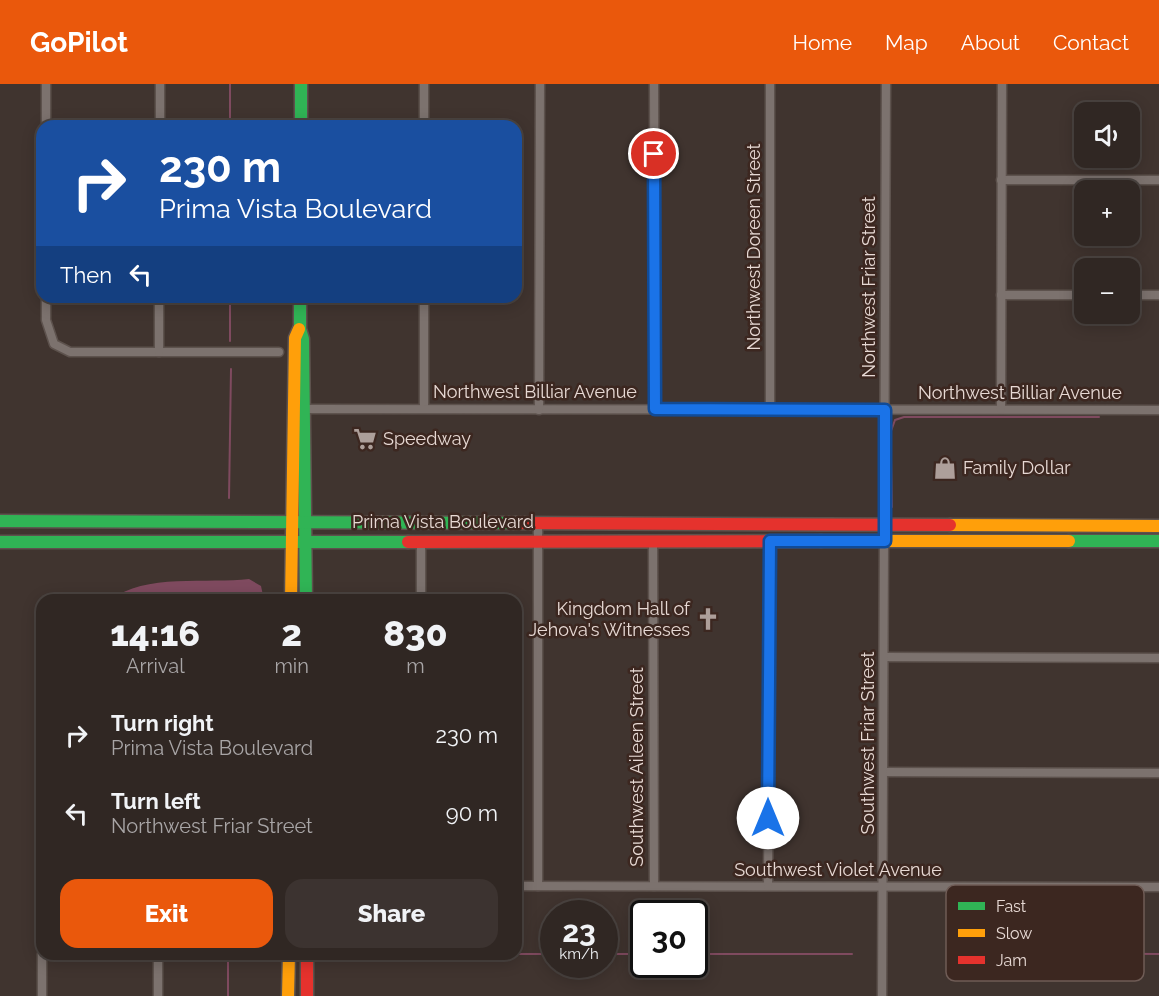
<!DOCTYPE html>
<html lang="en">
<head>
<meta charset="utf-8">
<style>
  :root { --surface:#302723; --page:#3c3330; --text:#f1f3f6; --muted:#a8a5a6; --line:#4b4441; --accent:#ea580c }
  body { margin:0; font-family:Raleway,sans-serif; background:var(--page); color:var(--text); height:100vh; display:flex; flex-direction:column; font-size:22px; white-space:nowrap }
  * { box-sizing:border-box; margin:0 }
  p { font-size:20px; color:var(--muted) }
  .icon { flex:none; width:33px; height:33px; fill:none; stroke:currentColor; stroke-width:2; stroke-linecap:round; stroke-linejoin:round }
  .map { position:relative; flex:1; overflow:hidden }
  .drawer { position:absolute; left:36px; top:510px; width:486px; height:366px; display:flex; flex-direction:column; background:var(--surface); border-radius:18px; box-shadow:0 3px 15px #0003,0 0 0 2px var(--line) }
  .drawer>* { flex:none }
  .top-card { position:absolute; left:36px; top:36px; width:486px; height:183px; border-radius:18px; box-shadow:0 3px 15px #0003,0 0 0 2px var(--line); background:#1a4fa0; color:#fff; overflow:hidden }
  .buttons { position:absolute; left:1074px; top:18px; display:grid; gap:12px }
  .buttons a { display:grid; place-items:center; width:66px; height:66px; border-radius:12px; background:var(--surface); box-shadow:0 3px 15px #0003,0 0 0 2px var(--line); font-size:30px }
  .speed { position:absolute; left:540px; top:816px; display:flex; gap:12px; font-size:30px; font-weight:700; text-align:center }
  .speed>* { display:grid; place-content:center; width:78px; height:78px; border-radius:50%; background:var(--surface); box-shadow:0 3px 15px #0003,0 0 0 2px var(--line); line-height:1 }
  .speed small { font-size:15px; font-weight:400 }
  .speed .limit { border:3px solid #111; border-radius:9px; background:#fff; color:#111 }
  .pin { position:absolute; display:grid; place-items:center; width:51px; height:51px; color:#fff; margin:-26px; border:3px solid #fff; border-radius:50%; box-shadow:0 2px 6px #0007 }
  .me { position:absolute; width:66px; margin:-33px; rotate:0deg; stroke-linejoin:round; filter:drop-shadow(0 0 4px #0008) }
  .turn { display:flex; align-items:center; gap:21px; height:126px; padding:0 24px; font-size:27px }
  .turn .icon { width:78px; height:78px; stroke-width:2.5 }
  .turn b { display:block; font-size:42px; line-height:51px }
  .then { display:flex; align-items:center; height:57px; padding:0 24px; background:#0003; gap:12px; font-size:22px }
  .eta { display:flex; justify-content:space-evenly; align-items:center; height:102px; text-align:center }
  .eta b { font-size:36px; font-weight:800; line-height:42px }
  .action { display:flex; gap:12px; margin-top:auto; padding:12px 24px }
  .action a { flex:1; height:69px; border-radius:18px; background:var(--accent); color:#fff; font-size:24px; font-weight:800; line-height:69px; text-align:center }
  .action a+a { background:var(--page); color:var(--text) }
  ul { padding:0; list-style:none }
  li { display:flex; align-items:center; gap:18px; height:78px; padding:0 24px }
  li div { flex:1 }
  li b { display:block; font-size:22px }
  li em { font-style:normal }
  header { display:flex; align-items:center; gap:36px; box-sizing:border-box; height:84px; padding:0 30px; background:var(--accent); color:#fff }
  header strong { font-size:28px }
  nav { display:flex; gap:33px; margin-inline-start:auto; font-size:21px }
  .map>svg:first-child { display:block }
  .water { fill:#7f4a5f }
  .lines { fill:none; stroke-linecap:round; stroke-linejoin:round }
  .stream { stroke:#7f4a5f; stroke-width:2 }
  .street-casing { stroke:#5d524d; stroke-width:11 }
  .fast-casing { stroke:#5d524d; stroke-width:15 }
  .slow-casing { stroke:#5d524d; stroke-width:15 }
  .jam-casing { stroke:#5d524d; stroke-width:15 }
  .street { stroke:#7c726e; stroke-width:8 }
  .fast { stroke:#30b455; stroke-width:12 }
  .slow { stroke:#ff9f0a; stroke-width:12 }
  .jam { stroke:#e5322d; stroke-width:12 }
  .route-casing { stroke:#114b97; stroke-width:15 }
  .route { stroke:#1a73e8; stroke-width:10 }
  .labels { text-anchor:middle; stroke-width:5; stroke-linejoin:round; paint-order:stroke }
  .street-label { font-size:18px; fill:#e7d9d4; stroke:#3c2720 }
  .poi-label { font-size:18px; fill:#e7d9d4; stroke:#3c2720; text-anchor:start }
  .key { fill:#3c2720; stroke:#6f5c56; stroke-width:1.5 }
  .key-label { font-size:16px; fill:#e7d9d4 }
</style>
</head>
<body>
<header>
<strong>GoPilot</strong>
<nav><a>Home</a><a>Map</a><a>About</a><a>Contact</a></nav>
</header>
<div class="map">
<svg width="1159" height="912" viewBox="0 0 1159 912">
  <rect width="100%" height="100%" fill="#40342f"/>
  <path class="water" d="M249,495L261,502L264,516H112C142,489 210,500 249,495Z"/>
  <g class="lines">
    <g class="stream">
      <path d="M230,42V0"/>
      <path d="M230,257V213"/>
      <path d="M891,347L895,336L904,333H1099"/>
      <path d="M891,375L892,423"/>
      <path d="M229,414L231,285"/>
      <path d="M1028,869L1159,870"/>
      <path d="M604,870H644"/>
      <path d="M694,870H852"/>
      <path d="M228,873L273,874"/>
      <path d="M321,874L343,870H554"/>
      <path d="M228,912V870"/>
    </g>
    <g class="street-casing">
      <g id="street">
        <path d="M46,0V42"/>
        <path d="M424,0V42"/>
        <path d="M654,0L655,325"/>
        <path d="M160,42V0"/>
        <path d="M1001,96H1159"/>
        <path d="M1001,211H1084"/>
        <path d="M1130,211H1159"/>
        <path d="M46,213V236L54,260L70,268H279"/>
        <path d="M424,213V324"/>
        <path d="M159,268V213"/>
        <path d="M306,325L1159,326"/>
        <path d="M1001,325L1002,0"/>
        <path d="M539,326L540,0"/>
        <path d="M770,326V0"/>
        <path d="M653,456L654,802"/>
        <path d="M421,458V516"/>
        <path d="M885,573L1159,574"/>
        <path d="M885,688L1159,689"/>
        <path d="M516,802L1159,803"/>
        <path d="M538,802V441"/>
        <path d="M768,802L770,457"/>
        <path d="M42,912V870"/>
        <path d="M158,912V870"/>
        <path d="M882,912L886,0"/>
      </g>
    </g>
    <g class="fast-casing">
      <g id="fast">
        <path d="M301,0V42"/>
        <path d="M300,213V245L303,255L306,516"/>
        <path d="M0,437L516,439"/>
        <path d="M1069,457H1159"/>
        <path d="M0,458H408"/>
      </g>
    </g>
    <g class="slow-casing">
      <g id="slow">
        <path d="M950,441L1159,442"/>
        <path d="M821,457H1069"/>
        <path d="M291,516L295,254L299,245"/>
        <path d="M288,912L289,870"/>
      </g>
    </g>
    <g class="jam-casing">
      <g id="jam">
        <path d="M516,439L950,441"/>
        <path d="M408,458L821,457"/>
        <path d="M307,870V912"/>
      </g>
    </g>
    <use href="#street" class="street"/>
    <use href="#fast" class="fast"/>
    <use href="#slow" class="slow"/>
    <use href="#jam" class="jam"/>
  </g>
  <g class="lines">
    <g class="route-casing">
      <path id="route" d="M654,70L655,325L885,326V457H770L768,734"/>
    </g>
    <use href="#route" class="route"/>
  </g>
  <defs>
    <g id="supermarket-bare" transform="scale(1.8)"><path d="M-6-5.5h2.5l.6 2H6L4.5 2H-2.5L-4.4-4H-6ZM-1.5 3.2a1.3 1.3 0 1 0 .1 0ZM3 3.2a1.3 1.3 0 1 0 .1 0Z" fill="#ad9f9a" stroke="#3c2720" stroke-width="2.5" paint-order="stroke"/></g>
    <g id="shop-bare" transform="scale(1.8)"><path d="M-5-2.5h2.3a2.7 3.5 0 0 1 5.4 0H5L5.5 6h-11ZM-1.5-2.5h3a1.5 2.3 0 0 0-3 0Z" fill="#ad9f9a" stroke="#3c2720" stroke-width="2.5" paint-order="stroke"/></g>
    <g id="church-bare" transform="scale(1.8)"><path d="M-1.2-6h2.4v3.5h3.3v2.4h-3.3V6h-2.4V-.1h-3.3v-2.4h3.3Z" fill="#ad9f9a" stroke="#3c2720" stroke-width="2.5" paint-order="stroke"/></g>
  </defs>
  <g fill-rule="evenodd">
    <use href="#supermarket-bare" x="365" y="355"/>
    <use href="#shop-bare" x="945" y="384"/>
    <use href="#church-bare" x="708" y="535"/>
  </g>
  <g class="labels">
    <g class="street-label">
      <text transform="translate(754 163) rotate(-90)" y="6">Northwest Doreen Street</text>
      <text transform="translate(869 203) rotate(-90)" y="6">Northwest Friar Street</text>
      <text x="535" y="314">Northwest Billiar Avenue</text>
      <text x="1020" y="315">Northwest Billiar Avenue</text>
      <text x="443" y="444">Prima Vista Boulevard</text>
      <text transform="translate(868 659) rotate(-90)" y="6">Southwest Friar Street</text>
      <text transform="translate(637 683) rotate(-90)" y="6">Southwest Aileen Street</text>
      <text x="838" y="792">Southwest Violet Avenue</text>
    </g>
    <g class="poi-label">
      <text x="383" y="361">Speedway</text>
      <text x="963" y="390">Family Dollar</text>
      <text x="690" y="531" text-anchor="end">Kingdom Hall of<tspan x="690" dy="21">Jehova's Witnesses</tspan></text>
    </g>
  </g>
  <rect x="946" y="801" width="198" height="96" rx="9" class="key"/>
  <rect x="958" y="818" width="27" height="8" fill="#30b455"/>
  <rect x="958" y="845" width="27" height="8" fill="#ff9f0a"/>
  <rect x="958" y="872" width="27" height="8" fill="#e5322d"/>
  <g class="key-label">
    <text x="996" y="828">Fast</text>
    <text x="996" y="855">Slow</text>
    <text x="996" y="882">Jam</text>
  </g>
</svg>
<div class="buttons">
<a><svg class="icon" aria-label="sound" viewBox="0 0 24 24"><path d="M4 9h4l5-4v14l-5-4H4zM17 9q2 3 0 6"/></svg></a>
<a>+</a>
<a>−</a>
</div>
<div class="speed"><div>23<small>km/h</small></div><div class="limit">30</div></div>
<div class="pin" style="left:654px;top:70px;background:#d93025"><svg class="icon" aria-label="arrive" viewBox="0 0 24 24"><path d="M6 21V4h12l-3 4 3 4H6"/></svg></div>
<svg class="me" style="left:768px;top:734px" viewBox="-20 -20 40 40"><circle r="19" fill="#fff"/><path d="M0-13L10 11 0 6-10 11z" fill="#1a73e8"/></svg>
<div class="top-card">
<div class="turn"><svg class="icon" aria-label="right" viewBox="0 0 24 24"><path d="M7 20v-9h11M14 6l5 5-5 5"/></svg><div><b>230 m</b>Prima Vista Boulevard</div></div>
<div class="then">Then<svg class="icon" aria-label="left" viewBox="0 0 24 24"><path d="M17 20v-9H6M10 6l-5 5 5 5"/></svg></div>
</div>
<section class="drawer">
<div class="eta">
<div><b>14:16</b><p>Arrival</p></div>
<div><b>2</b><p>min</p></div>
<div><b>830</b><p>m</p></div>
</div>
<ul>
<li><svg class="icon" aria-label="right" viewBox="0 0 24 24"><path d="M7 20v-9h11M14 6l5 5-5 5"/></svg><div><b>Turn right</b><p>Prima Vista Boulevard</p></div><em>230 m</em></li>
<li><svg class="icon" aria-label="left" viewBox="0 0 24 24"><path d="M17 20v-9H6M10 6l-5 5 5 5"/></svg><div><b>Turn left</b><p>Northwest Friar Street</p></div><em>90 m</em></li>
</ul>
<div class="action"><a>Exit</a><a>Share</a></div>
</section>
</div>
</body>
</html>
